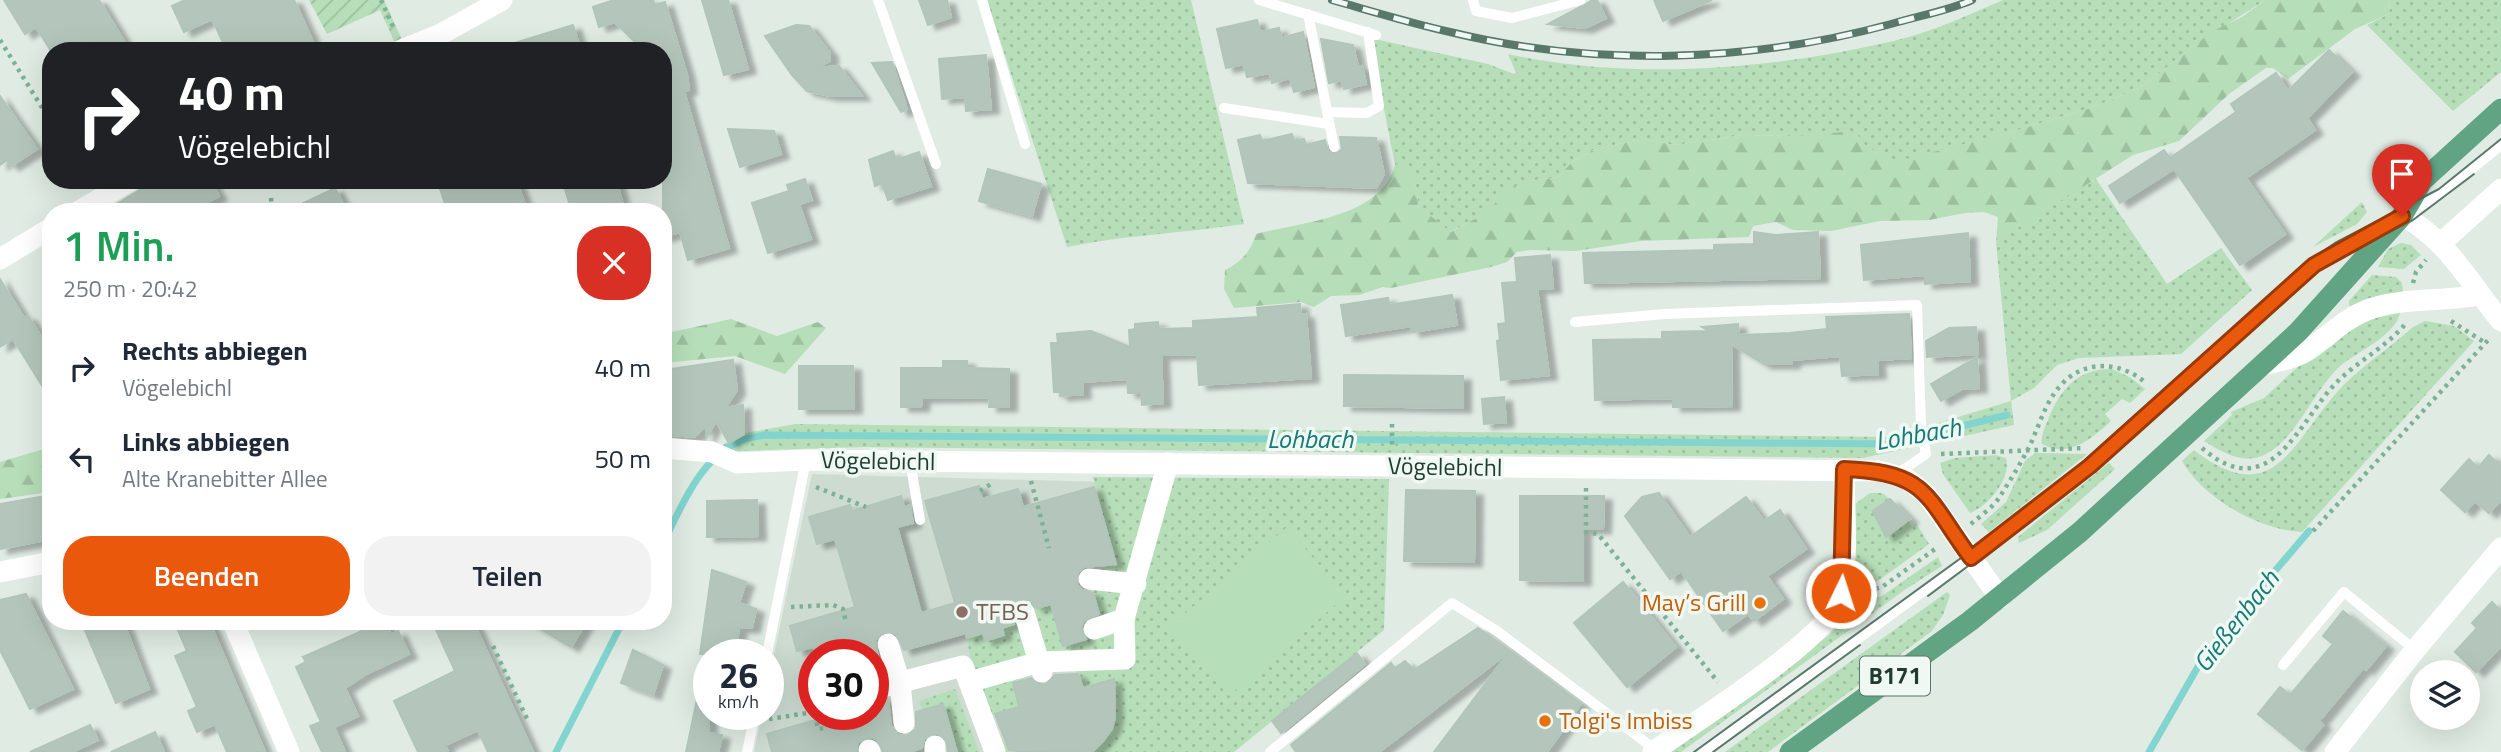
<!DOCTYPE html>
<html lang="de">
<head>
<meta charset="utf-8">
<style>
  :root { --surface:#fff; --page:#f2f2f3; --text:#1f2937; --muted:#747a83; --accent:#ea580c }
  body { margin:0; font-family:"Titillium Web",sans-serif; background:var(--page); color:var(--text); height:100vh; display:flex; flex-direction:column; font-size:26px; white-space:nowrap }
  * { box-sizing:border-box; margin:0 }
  p { font-size:23px; color:var(--muted) }
  .icon { flex:none; width:38px; height:38px; fill:none; stroke:currentColor; stroke-width:2; stroke-linecap:round; stroke-linejoin:round }
  .map { position:relative; flex:1; overflow:hidden }
  .side { position:absolute; left:42px; top:203px; width:630px; height:427px; display:flex; flex-direction:column; background:var(--surface); border-radius:28px; box-shadow:0 7px 28px #0002 }
  .side>* { flex:none }
  .guide { position:absolute; left:42px; top:42px; width:630px; height:147px; border-radius:28px; box-shadow:0 7px 28px #0002; background:#202124; color:#fff; overflow:hidden }
  .tools { position:absolute; left:2410px; top:660px; display:grid; gap:14px }
  .tools a { display:grid; place-items:center; width:70px; height:70px; border-radius:50%; background:var(--surface); box-shadow:0 7px 28px #0002; font-size:35px }
  .speed { position:absolute; left:693px; top:639px; display:flex; gap:14px; font-size:35px; font-weight:700; text-align:center }
  .speed>* { display:grid; place-content:center; width:91px; height:91px; border-radius:50%; background:var(--surface); box-shadow:0 7px 28px #0002; line-height:1 }
  .speed small { font-size:18px; font-weight:400 }
  .speed .limit { border:10px solid #d22; background:#fff; color:#111 }
  .pin { position:absolute; display:grid; place-items:center; width:60px; height:60px; color:#fff; margin:-72px -30px; border-radius:50% 50% 50% 0; rotate:-45deg; box-shadow:0 0 7px #0007 }
  .pin .icon { rotate:45deg }
  .me { position:absolute; width:77px; margin:-38px; rotate:4deg; stroke-linejoin:round; filter:drop-shadow(0 0 5px #0008) }
  .turn { display:flex; align-items:center; gap:24px; height:147px; padding:0 21px; font-size:32px }
  .turn .icon { width:91px; height:91px; stroke-width:2.5 }
  .turn b { display:block; font-size:49px; line-height:60px }
  .round { display:grid; place-items:center; flex:none; width:74px; height:74px; border-radius:28px; background:var(--page) }
  .overview { display:flex; align-items:center; justify-content:space-between; height:119px; padding:0 21px }
  h1 { font-size:42px; font-weight:600; line-height:52px; color:#1e9e55 }
  .action { display:flex; gap:14px; margin-top:auto; padding:14px 21px }
  .action a { flex:1; height:80px; border-radius:28px; background:var(--accent); color:#fff; font-size:28px; font-weight:600; line-height:80px; text-align:center }
  .action a+a { background:var(--page); color:var(--text) }
  ul { padding:0; list-style:none }
  li { display:flex; align-items:center; gap:21px; height:91px; padding:0 21px }
  li div { flex:1 }
  li b { display:block; font-size:26px }
  li em { font-style:normal }
  .map>svg:first-child { display:block }
  .built { fill:#cddbd1; fill-rule:evenodd }
  .grass { fill:url(#grass-dots) }
  .forest { fill:url(#forest-firs) }
  .garden { fill:url(#garden-furrows) }
  .pitch { fill:#b6deb8 }
  .lines { fill:none; stroke-linecap:round; stroke-linejoin:round }
  .stream { stroke:#82d5cf; stroke-width:7 }
  .building { fill:#b4c6bb; stroke:#b1c5b8; stroke-width:2; filter:url(#shadow) }
  .path { stroke:#7db195; stroke-width:4.5; stroke-dasharray:3.5 5; stroke-linecap:butt }
  .lane { stroke:#fff; stroke-width:10 }
  .street { stroke:#fff; stroke-width:21 }
  .secondary { stroke:#fff; stroke-width:21 }
  .primary { stroke:#60a484; stroke-width:21 }
  .tram { stroke:#597869; stroke-width:2 }
  .rail-casing { stroke:#597869; stroke-width:8 }
  .rail { stroke:#eff8f2; stroke-width:5; stroke-dasharray:16; stroke-linecap:butt }
  .route-casing { stroke:#983908; stroke-width:18 }
  .route { stroke:#ea580c; stroke-width:12 }
  .food-dot { fill:#e8710a; stroke:#eff8f2; stroke-width:2.5 }
  .education-dot { fill:#8d6e63; stroke:#eff8f2; stroke-width:2.5 }
  .labels { text-anchor:middle; stroke-width:7; stroke-linejoin:round; paint-order:stroke }
  .shield { fill:#eff8f2; stroke:#5d7469; stroke-width:2 }
  .shield-label { font-size:23px; font-weight:bold; fill:#1f3c2e }
  .street-label { font-size:24px; fill:#1f3c2e; stroke:#eff8f2 }
  .food-label { font-size:24px; fill:#c56008; stroke:#eff8f2; text-anchor:end }
  .education-label { font-size:24px; fill:#785e54; stroke:#eff8f2; text-anchor:start }
  .water-label { font-size:26px; font-style:italic; fill:#167b76; stroke:#eff8f2 }
</style>
</head>
<body>
<div class="map">
<svg width="2501" height="752" viewBox="0 0 2501 752">
  <defs>
    <pattern id="grass-dots" width="8" height="8" patternUnits="userSpaceOnUse" patternTransform="scale(1.75)"><rect width="8" height="8" fill="#b6deb8"/><path d="M2 2h.1M6 6h.1" fill="none" stroke="#9cbf9e" stroke-width="1.8" stroke-linecap="round"/></pattern>
    <pattern id="forest-firs" width="22" height="20" patternUnits="userSpaceOnUse" patternTransform="scale(1.75)"><rect width="22" height="20" fill="#b6deb8"/><path d="M5 1l3.5 6h-7zM16 11l3.5 6h-7z" fill="#9cbf9e"/></pattern>
    <pattern id="garden-furrows" width="10" height="10" patternUnits="userSpaceOnUse" patternTransform="scale(1.75)"><rect width="10" height="10" fill="#b6deb8"/><path d="M-1 1l2-2M0 10L10 0M9 11l2-2" fill="none" stroke="#9cbf9e"/></pattern>
    <filter id="shadow"><feDropShadow dx="8" dy="4.5" stdDeviation="2" flood-color="#0004"/></filter>
  </defs>
  <rect width="100%" height="100%" fill="#dfebe3"/>
  <path class="built" d="M812,474L1176,484L1132,711L1097,752H754L762,714H768V683ZM814,654H873V714H814Z"/>
  <g class="grass">
    <path d="M987,0H1191L1244,224C1185,233 1125,235 1067,247Z"/>
    <path d="M2003,0H2265L2194,46L2143,86L2096,106L2022,129L1894,163L1866,146L1796,136L1743,135L1676,145L1640,139L1593,150L1573,161L1558,177L1528,181L1492,210L1450,232L1418,206L1417,190L1405,164L1395,165L1370,38L1488,64L1517,75L1508,54C1635,82 1784,69 1909,37C1941,28 1973,13 2003,0Z"/>
    <path d="M2390,0H2501V72L2453,111L2367,25L2389,14Z"/>
    <path d="M2096,179L2167,284L2221,248L2252,290L2181,354L2079,358L2057,365L2034,388L2011,401L2014,425L1863,458L864,447L712,452L740,434L795,424L1892,437L2011,401L1996,242L2072,191Z"/>
    <path d="M2362,202L2367,212L2357,224L2313,247Z"/>
    <path d="M2401,243L2411,245L2421,255L2404,269L2378,267L2388,249Z"/>
    <path d="M2372,275L2396,277L2402,283L2403,293L2350,307L2349,301Z"/>
    <path d="M2401,309C2398,335 2358,351 2340,366C2313,391 2296,440 2264,455C2243,465 2222,452 2204,441L2232,415L2231,412L2264,398L2316,350L2353,325Z"/>
    <path d="M2425,321L2454,326L2474,341L2302,532C2259,530 2203,498 2182,461L2194,450C2275,513 2293,440 2339,390C2361,366 2389,349 2413,327Z"/>
    <path d="M2112,369L2131,378L2145,389L2130,403L2122,399L2105,414L2111,421C2093,438 2068,459 2042,444C2040,435 2046,426 2049,417C2061,389 2078,368 2112,369Z"/>
    <path d="M2035,453L2087,454L1989,532L1981,524L2006,502L2025,461Z"/>
    <path d="M1996,455L2006,458C2012,478 1988,506 1970,513L1943,474L1940,463L1955,458Z"/>
    <path d="M2109,463L2115,469L2047,530L2019,543L2018,537Z"/>
    <path d="M1093,477L1389,479L1384,630L1234,752H1092C1112,733 1124,708 1112,680L1083,688L1074,663L1012,682L1019,707L990,715L999,737L1013,752H1001L974,681L967,638L983,633L986,641L1004,635L1002,628L1019,623L1033,610L1030,599L1048,594L1063,646L1096,636L1101,620L1087,573L1116,564Z"/>
    <path d="M1870,493H1882L1890,499L1873,511L1886,537L1908,521L1912,526L1916,523L1929,544L1878,581L1855,585L1852,547L1855,504Z"/>
    <path d="M1938,557L1942,566L1906,589L1681,752H1668L1829,635L1843,620L1853,603L1882,596Z"/>
    <path d="M1947,592L1950,595L1943,615L1932,631L1768,752H1725Z"/>
    <path d="M955,689L979,752H957L943,705L923,713L919,701Z"/>
  </g>
  <g class="forest">
    <path d="M2265,0H2390L2389,14L2355,29L2288,79L2273,68H2266L2229,94L2179,141L2133,155L1996,242L1998,217L1984,212L1965,213L1929,220L1880,221L1831,231L1793,230L1776,222L1753,226L1749,237L1641,241L1576,251L1531,250L1517,252L1507,262L1491,267L1391,288L1383,287L1359,295L1331,296L1314,307L1301,302L1234,308L1224,289L1225,270C1241,263 1251,251 1256,234C1302,222 1381,218 1395,165L1405,163L1417,190L1418,206L1451,232L1491,210L1502,191L1528,181L1558,177L1573,161L1593,150L1640,139L1676,145L1743,135L1796,136L1855,131L1866,146L1894,162L2022,129L2096,106L2143,86L2213,31L2242,17Z"/>
    <path d="M731,319L777,336L818,322L826,328L785,374L735,356L663,363V334Z"/>
    <path d="M51,447V492L0,499V462Z"/>
  </g>
  <path class="garden" d="M309,0H384L402,40L395,43L380,10L327,34Z"/>
  <path class="pitch" d="M1287,527L1346,596L1229,696L1170,626Z"/>
  <g class="lines">
    <g class="stream">
      <path d="M663,543C681,508 699,460 738,442C746,438 756,437 765,435L1889,444L2007,415"/>
      <path d="M556,752L623,621"/>
      <path d="M2149,752L2207,651L2309,531"/>
    </g>
  </g>
  <g class="building">
    <path d="M4,0H99L130,51H51L36,27L25,34Z"/>
    <path d="M185,0H294L313,42L293,51H227L212,19L184,32L172,6Z"/>
    <path d="M614,0H653L655,5L665,2L687,75L689,90L684,91L729,248L688,260L680,232L663,237V51H644L615,22L599,27L593,7Z"/>
    <path d="M702,0H728L748,69L724,75Z"/>
    <path d="M919,0H947L951,17L928,25Z"/>
    <path d="M1593,0H1597L1606,18L1585,28L1548,24Z"/>
    <path d="M1654,0H1712L1663,21Z"/>
    <path d="M1257,20L1260,32L1279,28L1281,38L1303,32L1314,87L1294,92L1290,78L1272,83L1270,73L1247,77L1244,64L1226,68L1217,29Z"/>
    <path d="M573,25L581,51H503L502,47Z"/>
    <path d="M796,25L809,26L830,53V61L816,68L839,66L862,96H830L807,91L792,75L765,36Z"/>
    <path d="M1321,39L1353,45L1358,67L1362,66L1366,84L1344,89L1342,80L1329,83Z"/>
    <path d="M2329,50L2352,72L2307,118L2315,130L2246,178L2285,234L2240,265L2174,169L2120,203L2109,186L2164,150L2170,158L2236,112L2231,104L2276,73L2288,91Z"/>
    <path d="M986,55L991,109L966,111L965,97L942,99L939,59Z"/>
    <path d="M892,62L907,109L901,112L872,63Z"/>
    <path d="M0,96L37,149L11,166L7,160L0,165Z"/>
    <path d="M728,129L774,131L781,154L740,167Z"/>
    <path d="M1292,134L1294,141L1304,139L1306,145L1325,140L1328,152L1335,155L1342,149L1340,137L1376,138L1384,174L1376,188L1248,183L1238,140L1260,135L1262,141Z"/>
    <path d="M893,151L896,160L919,152L931,186L888,200L882,183L875,186L869,160Z"/>
    <path d="M988,169L1041,184L1032,216L979,201Z"/>
    <path d="M805,179L812,200L799,204L811,239L768,253L752,203L789,191L787,185Z"/>
    <path d="M156,180H210L219,196L189,212H104Z"/>
    <path d="M437,180H516L525,204L503,212H448Z"/>
    <path d="M581,180H616L625,212H572L564,186Z"/>
    <path d="M335,188L347,212H285Z"/>
    <path d="M1754,232L1775,235L1818,232L1820,278L1585,283L1583,253L1714,250V245L1754,244Z"/>
    <path d="M1968,233L1970,281L1925,284V275L1864,280L1861,245Z"/>
    <path d="M1550,255L1553,288L1537,289L1549,375L1501,380L1497,341L1500,340L1498,324L1506,323L1502,283L1517,282L1515,258Z"/>
    <path d="M0,279L24,318L28,316L51,352V400L13,339L0,347Z"/>
    <path d="M1452,295L1457,325L1412,332L1411,326L1346,336L1341,305L1388,298L1389,305Z"/>
    <path d="M1300,304L1301,315L1306,314L1311,378L1199,385L1197,354L1161,355L1163,403L1142,405L1141,393H1128L1127,379L1082,382L1083,394L1060,396V392H1054L1051,343H1058L1057,334L1091,331L1130,347L1129,330L1135,329V324L1158,322L1159,329L1193,328V321L1258,317L1257,308Z"/>
    <path d="M1909,314L1911,358L1877,360L1878,374L1842,376L1840,356L1792,360V364H1764L1731,344L1732,406L1673,407V398L1595,400L1593,340L1662,339V332L1709,331L1702,327L1738,324L1739,335L1790,333L1827,329L1826,317Z"/>
    <path d="M1976,327L1978,354L1927,357L1926,341L1949,328Z"/>
    <path d="M1977,357L1979,388L1962,389L1941,401L1931,384Z"/>
    <path d="M733,360L737,390L725,408L743,405L744,434L729,443L716,421L706,438V425L694,437L663,434V370Z"/>
    <path d="M943,361H967V368L1009,369V407H989L990,397L922,398L921,407H901V368H943Z"/>
    <path d="M799,366H853L854,409H799Z"/>
    <path d="M1344,375L1463,376V408L1344,406Z"/>
    <path d="M1504,397L1506,422L1484,424L1482,399Z"/>
    <path d="M2489,455L2501,466V500L2489,513L2475,501L2465,512L2441,490L2469,459L2478,468Z"/>
    <path d="M979,486L982,499L1018,489L1023,507L1094,487L1116,564L1084,567L1078,572L1077,585L1082,590L1093,593L1099,614L1085,620L1081,626L1086,639L1063,646L1051,604L1037,608L1032,602L1021,599L1011,608L1014,624L1002,628L1004,635L985,641L983,633L967,638L966,633L904,650L896,634L884,632L875,640L878,658L873,659L878,658L883,673L873,683V654H816L814,647L797,651L790,626L855,607L835,539L817,544L809,517L850,505L852,511L901,496L904,507L910,505L913,523L897,527L921,613L955,603L925,501Z"/>
    <path d="M1406,490L1475,491L1474,562L1404,561Z"/>
    <path d="M1659,493L1690,537L1746,497L1764,521L1780,510L1806,549L1767,576L1783,599L1754,621L1748,614L1723,631L1681,571L1670,579L1625,516L1642,497Z"/>
    <path d="M51,495V539L0,549V504Z"/>
    <path d="M1520,496H1604L1603,529H1583V581L1520,580Z"/>
    <path d="M1890,499L1910,519L1886,537L1873,511Z"/>
    <path d="M757,500L758,536L707,537V501Z"/>
    <path d="M712,570L746,582L739,603L756,609L752,628H739L735,654H700Z"/>
    <path d="M1623,582L1676,647L1627,687L1574,623Z"/>
    <path d="M26,594L73,689L30,709L0,650V600Z"/>
    <path d="M2492,602L2501,611V646L2476,672L2455,652L2477,628L2472,623Z"/>
    <path d="M2343,611L2386,646L2366,670L2363,668L2319,721L2323,725L2302,750L2258,714L2280,687L2290,695L2333,644L2323,636Z"/>
    <path d="M81,621H123L149,689L116,703Z"/>
    <path d="M174,621H209L265,752H227L215,724L197,732L188,711L197,707L175,656L187,651Z"/>
    <path d="M371,621H385L391,635L398,631L409,654L366,674L345,688L358,716L334,727L345,752H322L310,726L321,722L296,667L306,662L303,657L362,631L360,626Z"/>
    <path d="M432,621H473L533,752H488L478,730L445,745L448,752H418L394,701L455,671Z"/>
    <path d="M527,621H587L571,647Z"/>
    <path d="M1478,628L1510,651L1379,752H1296L1291,745L1391,663L1395,668L1405,661L1414,670Z"/>
    <path d="M633,650L663,665L653,695L621,683Z"/>
    <path d="M1510,651L1581,704L1547,752H1434Z"/>
    <path d="M1357,653L1365,664L1281,733L1272,721Z"/>
    <path d="M1078,674L1083,688L1114,679L1115,717L1112,729L1103,741L1092,752L1009,750L995,714L1019,707L1013,683L1031,678L1038,685H1045L1055,675Z"/>
    <path d="M700,685H709V733L722,735L718,752H686Z"/>
    <path d="M873,689L877,696L888,699L891,725L899,735L906,736L916,729V712L943,704L957,752H948L946,739L936,733L924,739L922,748L910,752H883L877,739L869,737L858,742L856,752H772L767,734L836,714H873Z"/>
    <path d="M90,725L98,740L72,752H30Z"/>
    <path d="M155,732L164,752H111Z"/>
  </g>
  <g class="lines">
    <g class="path">
      <path d="M381,0L395,31"/>
      <path d="M0,40L51,122"/>
      <path d="M271,198L272,212"/>
      <path d="M2413,283L2416,272L2426,260"/>
      <path d="M2451,321L2484,342"/>
      <path d="M1392,424V447"/>
      <path d="M2202,448C2271,508 2299,420 2337,382C2359,360 2388,346 2407,322"/>
      <path d="M1941,454L2085,448"/>
      <path d="M1031,481L1049,548"/>
      <path d="M816,487L866,507"/>
      <path d="M1586,488V532L1598,534L1718,682"/>
      <path d="M980,491L991,484"/>
      <path d="M1971,524C1980,516 1992,508 1999,498C2009,482 2020,465 2029,447C2039,427 2045,402 2061,385C2084,359 2122,361 2147,384"/>
      <path d="M2313,531L2490,338"/>
      <path d="M1859,593L1882,587L1938,547"/>
      <path d="M791,607L833,605L843,609L846,622"/>
      <path d="M493,646L528,721"/>
      <path d="M815,714L818,729L824,728L825,731"/>
      <path d="M769,719L814,712"/>
    </g>
    <g class="lane">
      <path d="M878,0L936,164"/>
      <path d="M982,0L1025,144"/>
      <path d="M1259,0L1376,35"/>
      <path d="M1473,0L1476,11L1512,18L1581,0"/>
      <path d="M1308,14L1334,147"/>
      <path d="M1224,108L1329,124"/>
      <path d="M1327,112L1367,113L1379,106L1368,32"/>
      <path d="M2407,214L2443,193L2501,145"/>
      <path d="M1575,322L1664,314L1917,305L1921,426L1926,454L1897,474"/>
      <path d="M910,461L920,520"/>
      <path d="M767,654L806,460"/>
      <path d="M2283,665L2344,592L2415,650"/>
      <path d="M747,752L755,714"/>
      <path d="M1270,752L1452,603L1497,631L1656,750"/>
      <path d="M1703,752L2066,487L2314,265L2386,225"/>
    </g>
    <g class="street">
      <path d="M399,51L441,34L502,0"/>
      <path d="M77,212L132,180"/>
      <path d="M2440,244L2501,189"/>
      <path d="M0,259L51,228"/>
      <path d="M663,448L712,452L737,463L806,460L1880,471L1907,479L1926,494L2000,598"/>
      <path d="M0,572L51,562"/>
      <path d="M1089,579L1136,584"/>
      <path d="M1024,612L1042,672"/>
      <path d="M233,622L289,752"/>
      <path d="M1094,629L1124,619"/>
      <path d="M888,644L900,683L904,723"/>
      <path d="M886,686L963,666L969,682"/>
      <path d="M869,750L870,752"/>
      <path d="M935,752V746"/>
      <path d="M995,752L969,682L1040,662L1125,659L1124,619L1168,463"/>
      <path d="M1653,752C1691,724 1826,640 1838,602C1850,568 1844,506 1844,469"/>
      <path d="M2335,752L2415,650L2501,548"/>
    </g>
    <g class="secondary">
      <path d="M2402,216C2445,236 2471,285 2501,321"/>
      <path d="M2264,365C2277,361 2294,359 2305,352C2327,338 2342,320 2367,310C2403,297 2442,302 2479,295"/>
    </g>
    <path class="primary" d="M1790,752L1970,621L2080,532L2298,332L2402,216L2422,181L2501,109"/>
    <g class="tram">
      <path d="M1928,596L2091,474L2316,271L2339,257L2413,220L2474,174"/>
      <path d="M1694,752L2038,502L2307,262L2335,243L2439,189L2501,139"/>
      <path d="M1713,752L1860,645"/>
    </g>
    <g class="rail-casing">
      <path id="rail" d="M1332,0C1371,11 1410,23 1450,32C1593,67 1749,63 1891,24C1918,16 1947,11 1972,0"/>
    </g>
    <use href="#rail" class="rail"/>
  </g>
  <g class="lines">
    <g class="route-casing">
      <path id="route" d="M1841,593L1844,469C1929,472 1926,497 1971,558L2090,466L2314,265L2402,216"/>
    </g>
    <use href="#route" class="route"/>
  </g>
  <g class="food-dot">
    <circle cx="1760" cy="603" r="7"/>
    <circle cx="1545" cy="721" r="7"/>
  </g>
  <circle class="education-dot" cx="962" cy="612" r="7"/>
  <g class="labels">
    <rect class="shield" x="1860" y="656.5" width="70" height="39" rx="5"/>
    <g class="shield-label">
      <text x="1895" y="684">B171</text>
    </g>
    <g class="street-label">
      <text transform="translate(878 461) rotate(1)" y="8">Vögelebichl</text>
      <text transform="translate(1445 467) rotate(1)" y="8">Vögelebichl</text>
    </g>
    <g class="food-label">
      <text x="1746" y="611">May’s Grill</text>
      <text x="1559" y="729" text-anchor="start">Tolgi's Imbiss</text>
    </g>
    <g class="education-label">
      <text x="976" y="620">TFBS</text>
    </g>
    <g class="water-label">
      <text transform="translate(1918 434) rotate(-10)" y="9">Lohbach</text>
      <text x="1310" y="448">Lohbach</text>
      <text transform="translate(2236 621) rotate(-52)" y="9">Gießenbach</text>
    </g>
  </g>
</svg>
<div class="tools">
<a><svg class="icon" aria-label="layers" viewBox="0 0 24 24"><path d="M12 4l9 5-9 5-9-5zM3 14l9 5 9-5"/></svg></a>
</div>
<div class="speed"><div>26<small>km/h</small></div><div class="limit">30</div></div>
<div class="pin" style="left:2402px;top:216px;background:#d93025"><svg class="icon" aria-label="arrive" viewBox="0 0 24 24"><path d="M6 21V4h12l-3 4 3 4H6"/></svg></div>
<svg class="me" style="left:1841px;top:593px" viewBox="-20 -20 40 40"><circle r="17" fill="#ea580c" stroke="#fff" stroke-width="3"/><path d="M0-11L8 9 0 5-8 9z" fill="#fff"/></svg>
<div class="guide">
<div class="turn"><svg class="icon" aria-label="right" viewBox="0 0 24 24"><path d="M7 20v-9h11M14 6l5 5-5 5"/></svg><div><b>40 m</b>Vögelebichl</div></div>
</div>
<section class="side">
<div class="overview"><div><h1>1 Min.</h1><p>250 m · 20:42</p></div><a class="round" style="background:#d93025;color:#fff"><svg class="icon" aria-label="close" viewBox="0 0 24 24"><path d="M6 6l12 12M18 6L6 18"/></svg></a></div>
<ul>
<li><svg class="icon" aria-label="right" viewBox="0 0 24 24"><path d="M7 20v-9h11M14 6l5 5-5 5"/></svg><div><b>Rechts abbiegen</b><p>Vögelebichl</p></div><em>40 m</em></li>
<li><svg class="icon" aria-label="left" viewBox="0 0 24 24"><path d="M17 20v-9H6M10 6l-5 5 5 5"/></svg><div><b>Links abbiegen</b><p>Alte Kranebitter Allee</p></div><em>50 m</em></li>
</ul>
<div class="action"><a>Beenden</a><a>Teilen</a></div>
</section>
</div>
</body>
</html>
